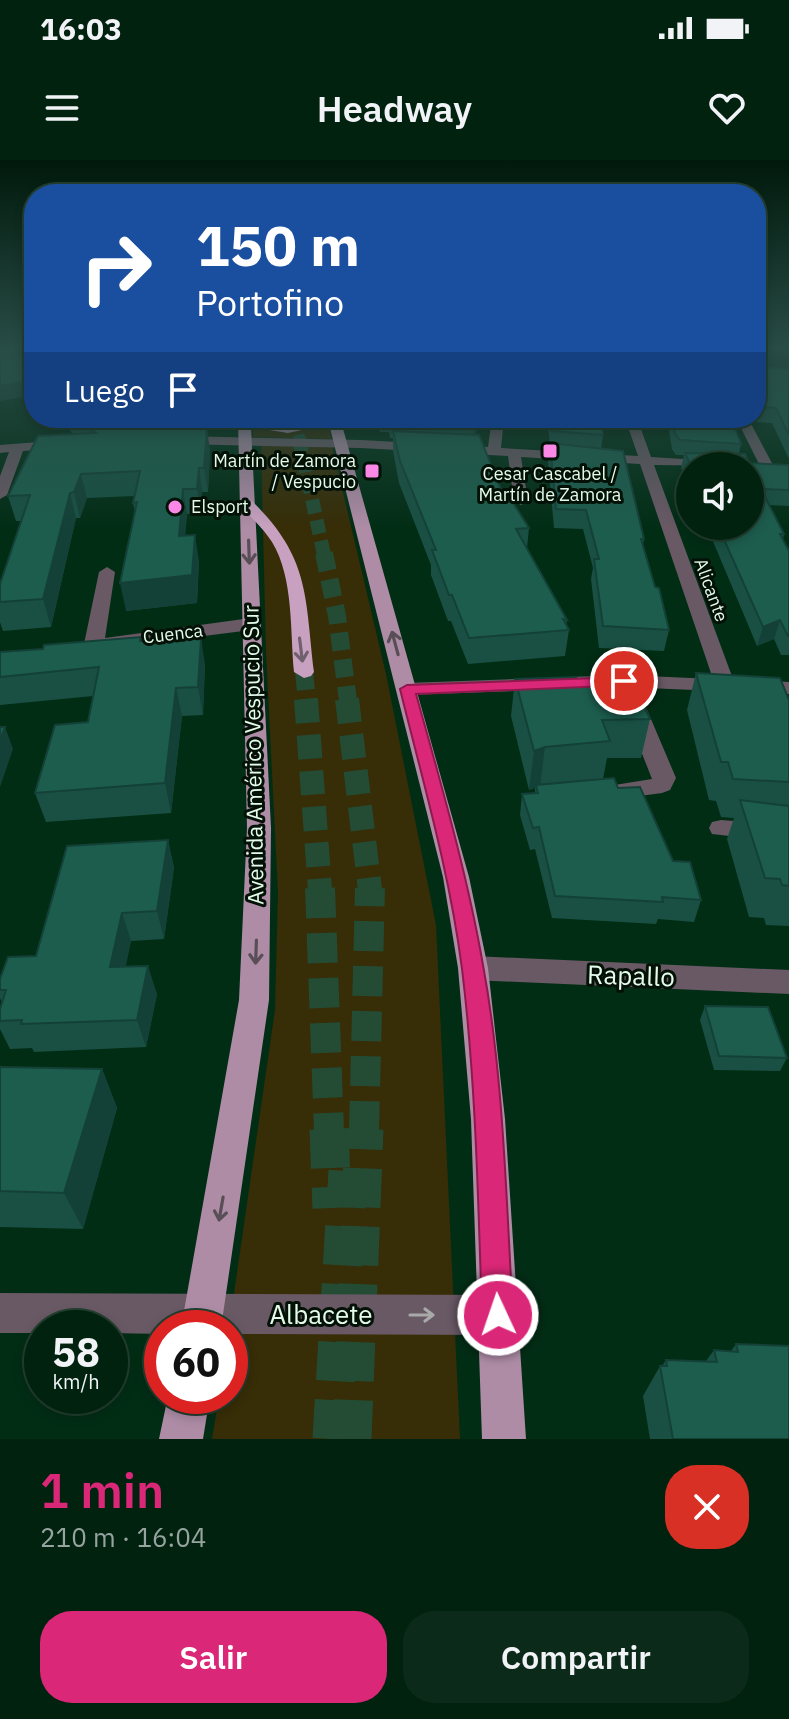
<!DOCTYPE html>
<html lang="es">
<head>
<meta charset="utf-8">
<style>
  :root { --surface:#022210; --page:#0c2a19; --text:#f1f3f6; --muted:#96a49f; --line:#233f30; --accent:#db2777 }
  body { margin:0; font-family:"IBM Plex Sans",sans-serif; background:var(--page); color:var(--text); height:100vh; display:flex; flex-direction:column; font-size:30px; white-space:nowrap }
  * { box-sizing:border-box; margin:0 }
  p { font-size:26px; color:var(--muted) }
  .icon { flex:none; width:44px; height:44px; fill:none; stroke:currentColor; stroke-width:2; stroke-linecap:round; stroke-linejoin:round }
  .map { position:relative; height:1279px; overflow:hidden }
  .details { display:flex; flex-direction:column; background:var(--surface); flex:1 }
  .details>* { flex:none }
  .banner { position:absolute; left:24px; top:24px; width:742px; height:244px; border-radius:32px; box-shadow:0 4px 12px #0003,0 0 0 2px var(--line); background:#1a4fa0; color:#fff; overflow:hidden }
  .tools { position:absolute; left:676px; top:292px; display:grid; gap:16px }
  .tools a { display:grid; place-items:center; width:88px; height:88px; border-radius:50%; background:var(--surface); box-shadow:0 4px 12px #0003,0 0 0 2px var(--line); font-size:40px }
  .speed { position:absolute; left:24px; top:1150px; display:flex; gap:16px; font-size:40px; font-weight:700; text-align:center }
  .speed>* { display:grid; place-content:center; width:104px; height:104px; border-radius:50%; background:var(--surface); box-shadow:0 4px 12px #0003,0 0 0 2px var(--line); line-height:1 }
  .speed small { font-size:20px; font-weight:400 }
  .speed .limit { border:12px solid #d22; background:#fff; color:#111 }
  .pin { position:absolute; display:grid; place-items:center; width:68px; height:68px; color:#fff; margin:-34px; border:4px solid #fff; border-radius:50%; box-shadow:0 2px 8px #0007 }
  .me { position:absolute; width:88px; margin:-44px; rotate:357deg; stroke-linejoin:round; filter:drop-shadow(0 0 6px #0008) }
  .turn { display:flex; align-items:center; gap:28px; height:168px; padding:0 40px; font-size:36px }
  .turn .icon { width:104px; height:104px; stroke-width:2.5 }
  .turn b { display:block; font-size:56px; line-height:68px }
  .then { display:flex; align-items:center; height:76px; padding:0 40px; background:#0003; gap:16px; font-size:30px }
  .round { display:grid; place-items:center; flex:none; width:84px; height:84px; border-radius:32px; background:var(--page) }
  .overview { display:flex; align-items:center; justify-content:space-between; height:136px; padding:0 40px }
  h1 { font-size:48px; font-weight:600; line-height:60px; color:var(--accent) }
  .primary-button { display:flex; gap:16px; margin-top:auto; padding:16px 40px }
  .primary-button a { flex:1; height:92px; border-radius:32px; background:var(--accent); color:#fff; font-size:32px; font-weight:600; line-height:92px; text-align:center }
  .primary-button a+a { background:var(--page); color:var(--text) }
  .status { display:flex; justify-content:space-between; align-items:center; height:56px; padding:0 40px; background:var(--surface); direction:ltr }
  .status svg { height:22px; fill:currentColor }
  header { display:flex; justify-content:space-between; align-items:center; height:104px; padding:0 40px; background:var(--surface); font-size:36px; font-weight:600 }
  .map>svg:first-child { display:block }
  .green { fill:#372d07 }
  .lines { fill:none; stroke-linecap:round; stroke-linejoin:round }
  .highway-tunnel-far5 { stroke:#244c35; stroke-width:11; stroke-dasharray:11 6; stroke-linecap:butt }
  .highway-tunnel-far4 { stroke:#244c35; stroke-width:14; stroke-dasharray:14 7; stroke-linecap:butt }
  .highway-tunnel-far3 { stroke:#244c35; stroke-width:18; stroke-dasharray:18 9; stroke-linecap:butt }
  .highway-tunnel-far2 { stroke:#244c35; stroke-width:24; stroke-dasharray:24 12; stroke-linecap:butt }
  .highway-tunnel-far1 { stroke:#244c35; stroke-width:30; stroke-dasharray:30 15; stroke-linecap:butt }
  .highway-tunnel { stroke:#244c35; stroke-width:39; stroke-dasharray:39 19; stroke-linecap:butt }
  .minor { fill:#695965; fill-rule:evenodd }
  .major { fill:#ae8ca6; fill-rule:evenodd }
  .highway { fill:#c9a1c0; fill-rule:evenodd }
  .wall { fill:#195043 }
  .shaded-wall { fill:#144137 }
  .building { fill:#1d5d4e; stroke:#144137; stroke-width:2 }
  .oneway { stroke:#584e56 }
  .oneway2 { stroke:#70606d }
  .oneway3 { stroke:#a7aaa8 }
  .route { fill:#db2777; stroke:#8e194d; stroke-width:2 }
  .poi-dot { fill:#fb87e6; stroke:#031107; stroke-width:3 }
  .labels { text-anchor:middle; stroke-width:6; stroke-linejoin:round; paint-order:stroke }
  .far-poi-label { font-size:18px; fill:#e5fceb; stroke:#031107; text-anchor:end }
  .far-street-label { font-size:18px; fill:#e5fceb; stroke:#031107 }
  .street-label { font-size:22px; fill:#e5fceb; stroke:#031107 }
  .near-street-label { font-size:26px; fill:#e5fceb; stroke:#031107 }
</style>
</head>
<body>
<div class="status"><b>16:03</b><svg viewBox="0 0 49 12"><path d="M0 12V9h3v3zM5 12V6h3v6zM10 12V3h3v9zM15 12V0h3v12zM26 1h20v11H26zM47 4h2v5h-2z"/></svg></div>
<header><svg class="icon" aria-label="menu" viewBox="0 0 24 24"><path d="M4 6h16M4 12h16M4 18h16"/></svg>Headway<svg class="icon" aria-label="heart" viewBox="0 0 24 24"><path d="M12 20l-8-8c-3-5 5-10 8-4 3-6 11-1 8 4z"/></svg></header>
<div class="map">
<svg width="789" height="1279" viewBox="0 0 789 1279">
  <rect width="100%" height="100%" fill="#022d15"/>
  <g class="green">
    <path d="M252,258H326L332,279L253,277Z"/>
    <path d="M261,284L332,286L386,514L436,765L460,1279H212L219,1236H230L229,1168L275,850L278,732L266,493Z"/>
  </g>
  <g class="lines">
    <path class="highway-tunnel-far5" d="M295,258L300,280"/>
    <path class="highway-tunnel-far4" d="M299,278L324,395"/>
    <g class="highway-tunnel-far3">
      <path d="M324,393L337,456L348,541"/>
      <path d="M304,512L307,541"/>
    </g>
    <g class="highway-tunnel-far2">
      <path d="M306,539L320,730"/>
      <path d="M347,539L370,730"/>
    </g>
    <g class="highway-tunnel-far1">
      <path d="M320,728L329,971"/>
      <path d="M364,971L370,728"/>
    </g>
    <g class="highway-tunnel">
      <path d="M329,969L332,1048"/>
      <path d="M332,1279L348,1011"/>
      <path d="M352,1279L364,969"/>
    </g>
    <g class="minor">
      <path d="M492,258H504L501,288L638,296L625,258H637L651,297L747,303L749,306L654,305L733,519L789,522V534L624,527L407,535L397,529L407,523L624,515L713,519L640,304L521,297L528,341L521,345L514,341L508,296L361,288L178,284L172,280L178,276L361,280L488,287Z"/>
      <path d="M736,258H748L774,307L772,310H762Z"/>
      <path d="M65,280L70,281V287L23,291L7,335L0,339V316L9,292L0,293V285Z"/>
      <path d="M107,407L115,412L105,478L251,458L260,464L251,470L110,488L103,485L94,490L87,488L84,484L99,412Z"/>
      <path d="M634,539L645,545L676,618L670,630L662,633L610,640L602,637L598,632L602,627L652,619L623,545Z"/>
      <path d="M721,660L789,665V683L712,674L709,668L712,662Z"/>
      <path d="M473,796L789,810V834L473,820L463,816L458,808L463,800Z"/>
      <path d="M0,1133L498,1135L512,1141L518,1155L512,1169L498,1175L230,1174V1168H162V1174L110,1173V1168H42V1173H0Z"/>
    </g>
    <g class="major">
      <path d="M238,258L288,266L322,258H340L469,717L488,808L505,959L526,1279H482L471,959L458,808L443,717L329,264L288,273L251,267L271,668L269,840L221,1168H181L239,840L247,668Z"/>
      <path d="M168,1236H210L203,1279H159Z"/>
    </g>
    <path class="highway" d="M247,340L252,341C310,398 305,436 314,512L311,516L304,518L294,512C290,472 294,418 272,382C263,368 250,357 240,344Z"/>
  </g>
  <g class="wall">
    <path d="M756,207L789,209V299L772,263L753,262L750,258H756Z"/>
    <path d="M54,258H208L206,269L210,291L208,332H202L201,354H187L185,375L199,401L197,443L126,451L135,351L133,343L135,336L87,338L80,358H76L51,467L3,471L0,462V424L21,361H16L8,336L74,274Z"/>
    <path d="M375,258H481L475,275L506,342L529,368L527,388L567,460L566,466L569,470L565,496L468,504L451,461H448L431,415V405L399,323L393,291V278H390L389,272H380Z"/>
    <path d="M549,258H602L603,275L601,289L644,379L643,384L655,427L669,470L664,491L599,488L591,419L593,408L583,369L554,368L548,301L550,286L548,265Z"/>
    <path d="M667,258H735L734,261L732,260L741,284L739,294L749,303L789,305V346L769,345L784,374L783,379L789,391V495H781L774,479L757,486L712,379L713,375L709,366H750V306H690V326L681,308L684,295H676L672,289Z"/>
    <path d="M141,477L142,481L205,505L203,555L182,556L171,653L46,662L35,633L88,562L93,536L0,545V492L43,489Z"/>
    <path d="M696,513L789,540V766L766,765L764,758L749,757L727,679L734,658L721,657L716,641L709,640L687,550Z"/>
    <path d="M515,519L578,523L615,528L616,522L650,559L641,598H607L603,619L618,628L673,701L701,740L694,762L658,759L656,764L552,758L535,689L530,690L520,655L522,634L535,633V628L529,630L511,556Z"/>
    <path d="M168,680L174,708L164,779L131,781L125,806L157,834L146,887L34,892L32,888L10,889L0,869V849L2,843L0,838V819L36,796Z"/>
    <path d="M705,846L787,898L780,911L714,910L700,860Z"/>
    <path d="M0,907L102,909L117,948L83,1069L0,1067Z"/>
    <path d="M736,1184L789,1279H650L643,1236L660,1206H662L666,1200L706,1201L714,1190L731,1191Z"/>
  </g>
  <g class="shaded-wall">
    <path d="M34,220V235L0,241V226Z"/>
    <path d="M203,258H208L205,274Z"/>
    <path d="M476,258H481L473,282L474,263Z"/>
    <path d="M207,269L210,291L208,332L204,308Z"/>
    <path d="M199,308L202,332L201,354L197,329Z"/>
    <path d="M81,314L87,338L80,358L74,332Z"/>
    <path d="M183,329L187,354L183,402L179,376Z"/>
    <path d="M70,333L76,358L51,467L43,439Z"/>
    <path d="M195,375L199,401L197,443L126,451L120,423Z"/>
    <path d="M780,460L774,479L757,486L763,467Z"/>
    <path d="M201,478L205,505L203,555L198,527Z"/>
    <path d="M176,528L182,556L171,653L165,623Z"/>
    <path d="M5,567L13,589L0,627V580Z"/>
    <path d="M545,587L540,626L536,625L535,628L529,630L534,591Z"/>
    <path d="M168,680L174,708L164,779L157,751Z"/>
    <path d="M122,753L131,781L120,835L110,807Z"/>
    <path d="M148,806L157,834L146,887L137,860Z"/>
    <path d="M102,909L117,948L83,1069L64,1033Z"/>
  </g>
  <g class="building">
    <path d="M0,189H12L34,206V220L0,226Z"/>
    <path d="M756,207L789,209V275L776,248L756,246Z"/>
    <path d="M390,258H476L474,263Z"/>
    <path d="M550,258H602L603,275L552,271Z"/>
    <path d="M672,258H731L741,284L680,280L675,274Z"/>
    <path d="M199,265V269H207L204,308H199L197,329H183L179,376L195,375L192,415L120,423L137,342L133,343L140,311L81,314L74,332L70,333L43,439L0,442V424L30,335L8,336L38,276L96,273L88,267Z"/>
    <path d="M393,271L479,275L506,342L512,341L529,368L516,369L567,460L563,459L569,470L469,478L452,435H449L432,390H436L400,301Z"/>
    <path d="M550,283L623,291L644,379H641L655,427L659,428L669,470L603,466L594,399H599L586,350L556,349Z"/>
    <path d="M685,293L745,294L749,303L789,305V330L761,329L784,374H780L789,391V476H788L780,460L763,467L718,366H750V306H691Z"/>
    <path d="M141,477L140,481L201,478L198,527L176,528L165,623L35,633L55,565L88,562L99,507L0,517V492L43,489L44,485Z"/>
    <path d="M696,513L780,518L789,540V622L733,619L728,602H721Z"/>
    <path d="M576,517L578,523L611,522L617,532L616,522L633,521L650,559L602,560L610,581L545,587L534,591L515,519Z"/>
    <path d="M0,567H5L0,580Z"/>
    <path d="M614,618L618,628L640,627L673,701L690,702L701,740L662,737L663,742L555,736L539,667L533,668L522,634L538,633L536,625Z"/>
    <path d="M740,640L789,646V726L782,725L780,719L765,718Z"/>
    <path d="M168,680L157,751L122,753L110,807L148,806L137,860L21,864L22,860L0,861V849L6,830H0V819L8,797L36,796L67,686Z"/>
    <path d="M705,846L768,847L787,898L719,896Z"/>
    <path d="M0,907L102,909L64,1033L0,1031Z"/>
    <path d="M736,1184L789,1186V1279H673L660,1206H667L666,1200L717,1202L714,1190L738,1192Z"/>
  </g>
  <defs><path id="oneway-shaft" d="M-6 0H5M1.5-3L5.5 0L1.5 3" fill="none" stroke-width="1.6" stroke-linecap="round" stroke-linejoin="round" transform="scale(2)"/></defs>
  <g class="oneway">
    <use href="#oneway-shaft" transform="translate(249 392) rotate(88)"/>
    <use href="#oneway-shaft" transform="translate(395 483) rotate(-105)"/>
    <use href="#oneway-shaft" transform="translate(256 792) rotate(92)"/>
    <use href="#oneway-shaft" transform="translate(221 1049) rotate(100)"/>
  </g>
  <use class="oneway2" href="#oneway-shaft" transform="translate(301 490) rotate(83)"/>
  <use class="oneway3" href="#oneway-shaft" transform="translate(422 1155)"/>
  <linearGradient id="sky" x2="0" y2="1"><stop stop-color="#01190c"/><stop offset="0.51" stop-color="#284c46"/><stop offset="1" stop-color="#284c46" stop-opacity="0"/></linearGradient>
  <rect width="789" height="368" fill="url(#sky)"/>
  <path class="route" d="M624,517L630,518V525L416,534C441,624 467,713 483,805C504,919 506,1039 513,1155L508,1166L498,1170L487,1166L482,1155C478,1040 476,923 462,809C450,714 423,622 400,529L407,525Z"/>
  <g class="poi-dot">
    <rect x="542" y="283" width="16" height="16" rx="4"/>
    <rect x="364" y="303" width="16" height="16" rx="4"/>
    <circle cx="175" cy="347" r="8"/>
  </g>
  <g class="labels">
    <g class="far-poi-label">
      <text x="356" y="307">Martín de Zamora<tspan x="356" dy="21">/ Vespucio</tspan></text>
      <text x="550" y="320" text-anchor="middle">Cesar Cascabel /<tspan x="550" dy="21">Martín de Zamora</tspan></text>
      <text x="191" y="353" text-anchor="start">Elsport</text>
    </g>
    <g class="far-street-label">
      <text transform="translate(711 430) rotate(70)" y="6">Alicante</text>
      <text transform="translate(173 474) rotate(-7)" y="6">Cuenca</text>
    </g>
    <g class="street-label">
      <text transform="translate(253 595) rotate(-91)" y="8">Avenida Américo Vespucio Sur</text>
    </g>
    <g class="near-street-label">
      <text transform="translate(631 816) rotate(2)" y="9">Rapallo</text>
      <text x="321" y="1164">Albacete</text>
    </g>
  </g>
</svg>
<div class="tools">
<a><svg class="icon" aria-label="sound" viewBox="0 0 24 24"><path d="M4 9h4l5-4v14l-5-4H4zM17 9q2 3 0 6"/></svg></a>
</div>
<div class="speed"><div>58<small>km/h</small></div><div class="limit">60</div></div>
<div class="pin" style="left:624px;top:521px;background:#d93025"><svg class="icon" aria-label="arrive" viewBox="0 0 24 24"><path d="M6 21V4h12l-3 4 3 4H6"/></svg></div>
<svg class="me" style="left:498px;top:1155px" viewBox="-20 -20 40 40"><circle r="17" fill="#db2777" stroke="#fff" stroke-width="3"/><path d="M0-11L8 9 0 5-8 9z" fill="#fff"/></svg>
<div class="banner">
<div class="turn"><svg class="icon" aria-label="right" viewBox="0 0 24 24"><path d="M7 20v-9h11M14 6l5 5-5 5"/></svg><div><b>150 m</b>Portofino</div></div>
<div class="then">Luego<svg class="icon" aria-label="arrive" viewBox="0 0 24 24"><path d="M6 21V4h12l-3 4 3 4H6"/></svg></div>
</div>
</div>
<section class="details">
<div class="overview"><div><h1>1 min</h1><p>210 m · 16:04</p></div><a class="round" style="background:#d93025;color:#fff"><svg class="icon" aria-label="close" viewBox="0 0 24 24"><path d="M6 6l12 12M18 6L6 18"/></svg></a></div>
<div class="primary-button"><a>Salir</a><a>Compartir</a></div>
</section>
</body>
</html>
